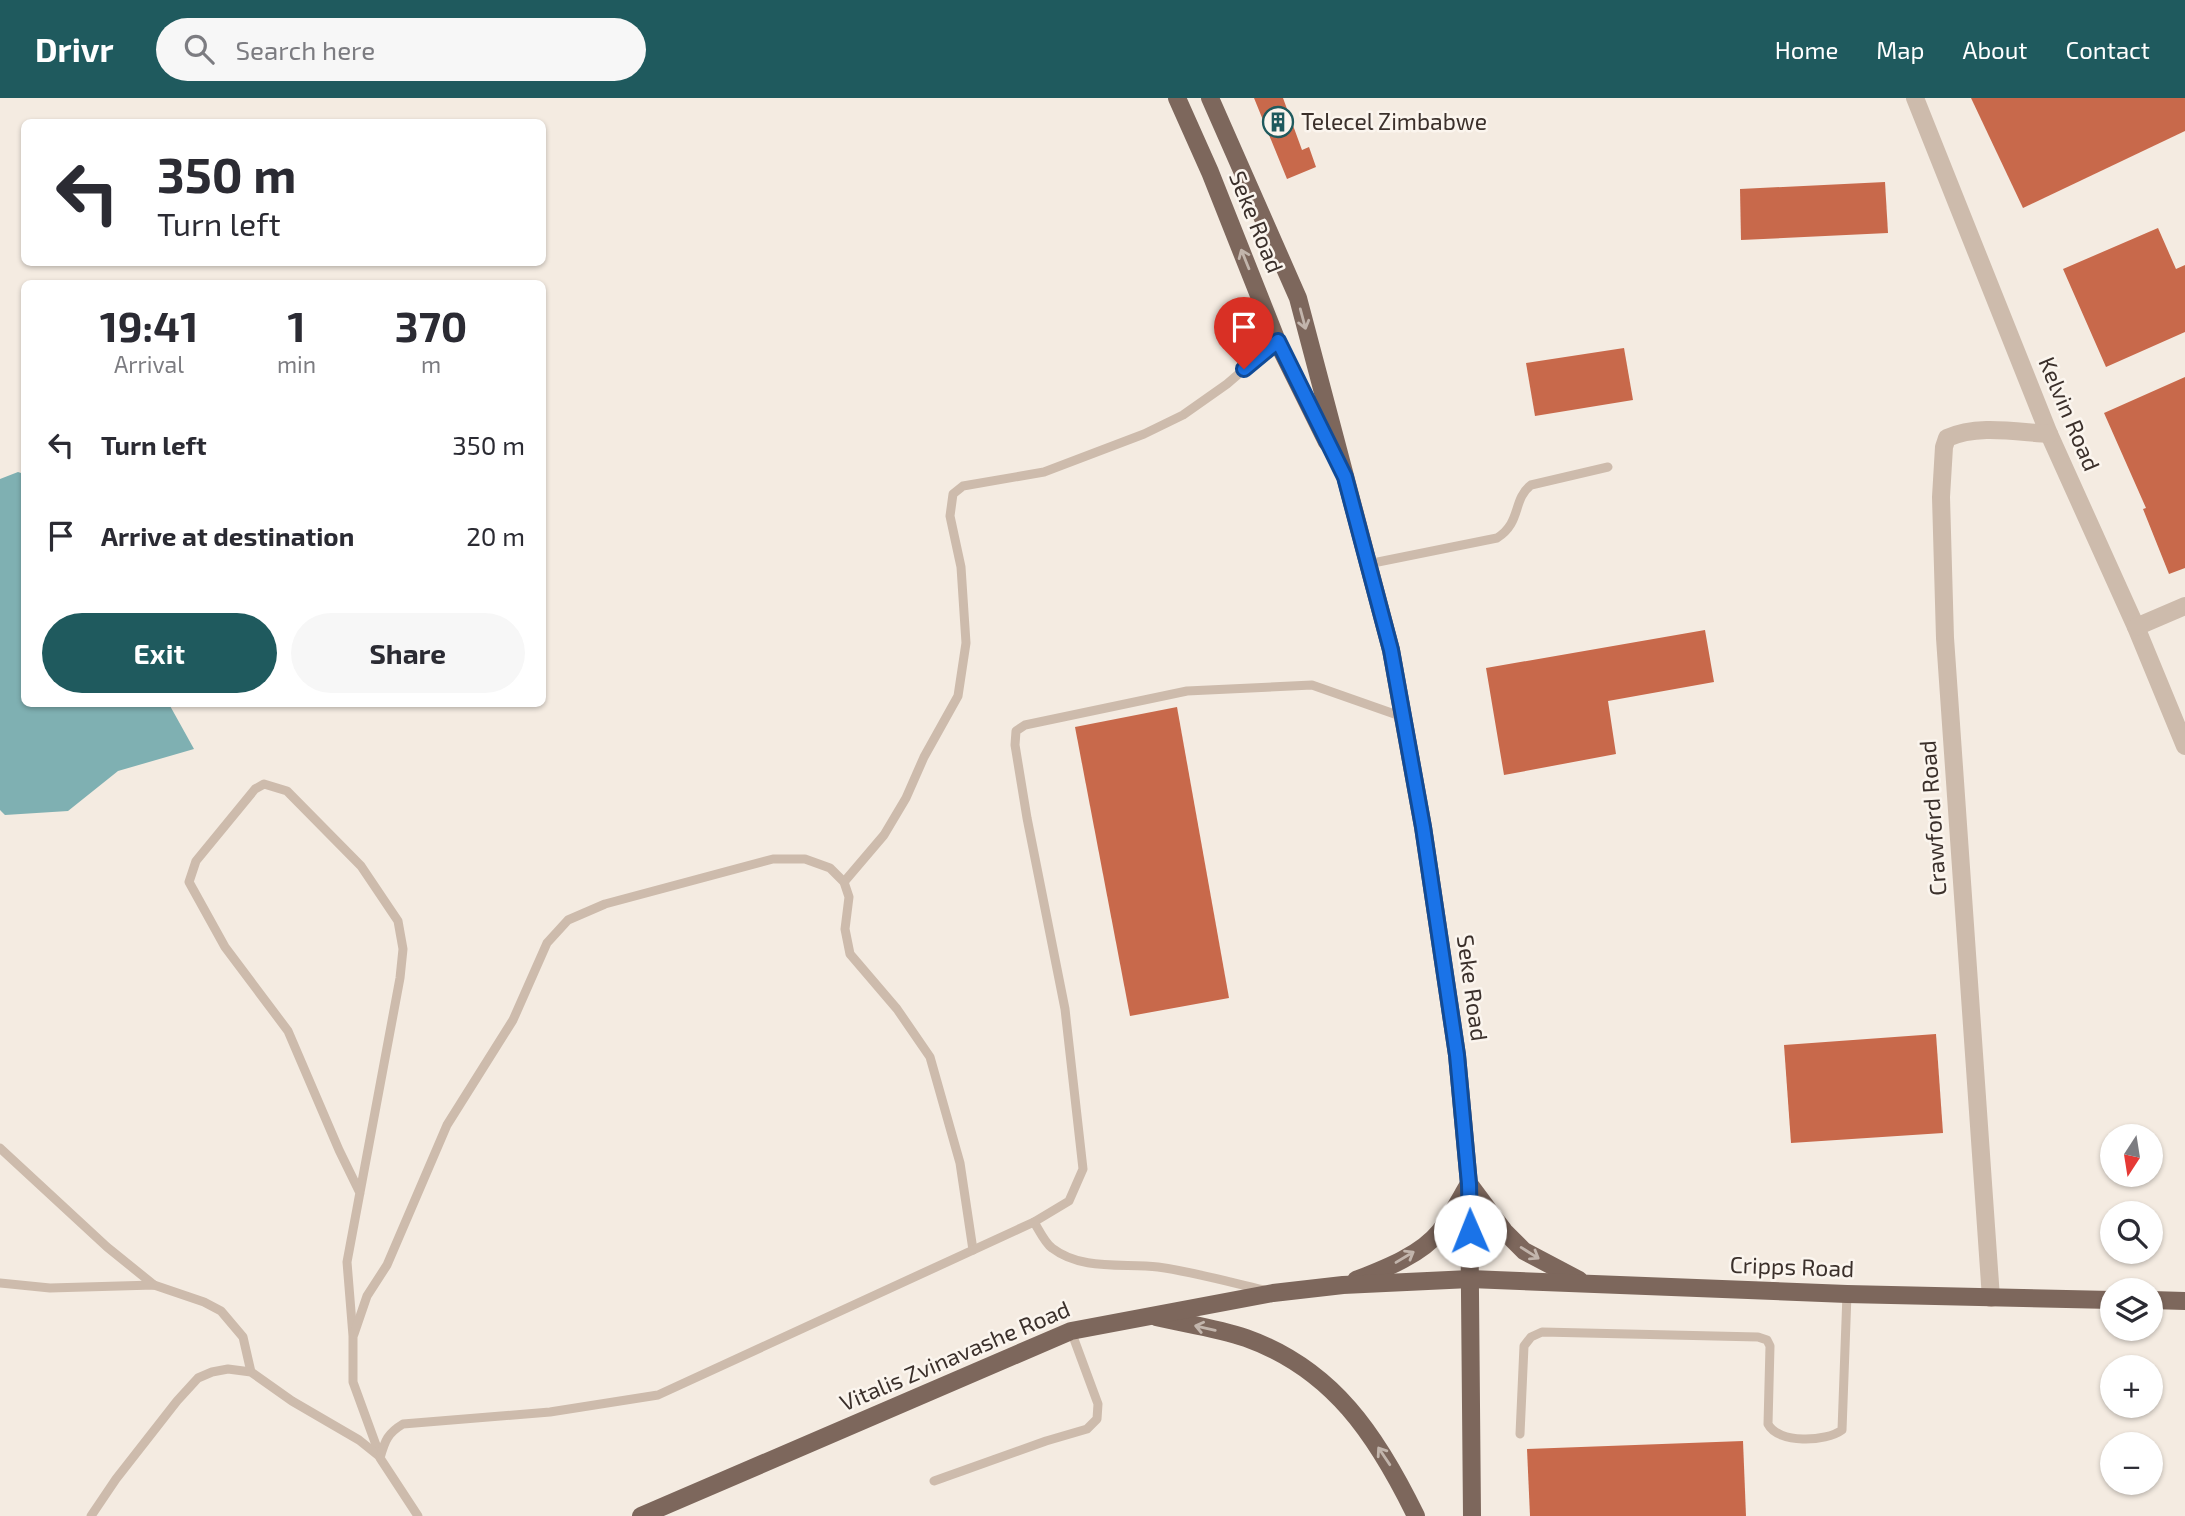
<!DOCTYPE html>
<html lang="en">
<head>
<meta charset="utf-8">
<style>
  :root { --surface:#fff; --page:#f7f7f7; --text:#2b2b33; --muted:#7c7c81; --accent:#1f5a5e }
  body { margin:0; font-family:"Exo 2",sans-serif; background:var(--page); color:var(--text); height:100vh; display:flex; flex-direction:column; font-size:26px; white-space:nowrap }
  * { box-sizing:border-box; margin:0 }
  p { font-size:23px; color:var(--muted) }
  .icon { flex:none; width:38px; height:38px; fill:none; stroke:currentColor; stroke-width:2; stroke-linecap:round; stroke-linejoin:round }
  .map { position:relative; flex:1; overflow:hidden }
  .drawer { position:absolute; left:21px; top:182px; width:525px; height:427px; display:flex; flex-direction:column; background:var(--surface); border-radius:10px; box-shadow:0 2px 5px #0004 }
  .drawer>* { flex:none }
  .top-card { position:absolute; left:21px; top:21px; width:525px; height:147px; border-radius:10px; box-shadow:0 2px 5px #0004; background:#fff; color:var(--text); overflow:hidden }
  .needle { width:46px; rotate:192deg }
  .controls { position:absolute; left:2100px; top:1026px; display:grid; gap:14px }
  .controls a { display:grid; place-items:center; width:63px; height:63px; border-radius:50%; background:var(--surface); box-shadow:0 2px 5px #0004; font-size:35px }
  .pin { position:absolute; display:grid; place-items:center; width:60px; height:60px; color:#fff; margin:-72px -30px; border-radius:50% 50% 50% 0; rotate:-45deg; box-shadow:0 0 7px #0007 }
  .pin .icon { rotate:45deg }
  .me { position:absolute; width:77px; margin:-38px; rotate:359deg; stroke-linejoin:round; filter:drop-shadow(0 0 5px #0008) }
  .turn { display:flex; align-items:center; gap:24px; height:147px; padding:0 21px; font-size:32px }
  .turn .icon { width:91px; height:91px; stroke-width:2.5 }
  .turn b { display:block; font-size:49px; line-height:60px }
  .eta { display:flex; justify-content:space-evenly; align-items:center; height:119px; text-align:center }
  .eta b { font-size:42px; font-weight:700; line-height:49px }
  .action { display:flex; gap:14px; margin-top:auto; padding:14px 21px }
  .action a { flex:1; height:80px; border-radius:42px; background:var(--accent); color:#fff; font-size:28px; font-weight:700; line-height:80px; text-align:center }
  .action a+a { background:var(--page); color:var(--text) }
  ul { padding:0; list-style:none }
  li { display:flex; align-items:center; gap:21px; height:91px; padding:0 21px }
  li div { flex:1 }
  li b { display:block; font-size:26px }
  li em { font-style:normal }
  header { display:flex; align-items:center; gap:42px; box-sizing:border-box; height:98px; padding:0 35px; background:var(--accent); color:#fff }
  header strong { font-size:33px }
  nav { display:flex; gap:38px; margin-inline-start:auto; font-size:24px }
  .search { width:490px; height:63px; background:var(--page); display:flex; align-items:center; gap:18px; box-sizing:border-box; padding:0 24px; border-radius:38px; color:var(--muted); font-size:26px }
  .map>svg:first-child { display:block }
  .water { fill:#7fb0b2 }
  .building { fill:#c8694b }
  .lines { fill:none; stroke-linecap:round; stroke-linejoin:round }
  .lane { stroke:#cdbbac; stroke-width:9 }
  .street { stroke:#cdbbac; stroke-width:18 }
  .primary { stroke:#7d675c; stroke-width:18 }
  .oneway { stroke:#c2b5ac }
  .route-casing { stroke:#114b97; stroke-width:18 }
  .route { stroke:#1a73e8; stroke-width:12 }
  .labels { text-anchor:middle; stroke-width:5; stroke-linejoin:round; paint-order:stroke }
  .poi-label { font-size:23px; fill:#3b302b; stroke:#fbf5ee; text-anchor:start }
  .street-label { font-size:23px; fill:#3b302b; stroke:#fbf5ee }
</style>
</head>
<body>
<header>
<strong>Drivr</strong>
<div class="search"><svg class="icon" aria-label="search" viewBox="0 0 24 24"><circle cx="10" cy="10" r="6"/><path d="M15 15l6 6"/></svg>Search here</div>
<nav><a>Home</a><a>Map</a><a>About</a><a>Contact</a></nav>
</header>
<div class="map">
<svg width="2185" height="1418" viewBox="0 0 2185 1418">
  <rect width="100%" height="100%" fill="#f4ebe1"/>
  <path class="water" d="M18,374L24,376V606H169L194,651L118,673L68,713L5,717L0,712V381Z"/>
  <g class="building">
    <path d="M1254,0H1283L1302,52L1309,49L1316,69L1287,81Z"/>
    <path d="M1971,0H2185V33L2023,110Z"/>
    <path d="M1885,84L1888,135L1741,142L1740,91Z"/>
    <path d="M2158,130L2176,171L2185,167V234L2106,269L2063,171Z"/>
    <path d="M1624,250L1633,302L1535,318L1526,265Z"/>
    <path d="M2185,279V470L2169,476L2143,411L2146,410L2104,315Z"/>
    <path d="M1705,532L1714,584L1608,603L1616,656L1504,677L1486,570Z"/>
    <path d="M1177,609L1229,900L1130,918L1075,629Z"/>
    <path d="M1936,936L1943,1035L1791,1045L1784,947Z"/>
    <path d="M1743,1343L1746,1418H1530L1527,1351Z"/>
  </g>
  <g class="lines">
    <g class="lane">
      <path d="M1368,466L1497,440C1522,424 1512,402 1531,387L1608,369"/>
      <path d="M844,784L884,737L906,700L924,659L958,598L966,545L961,469L950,418L953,396L963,388L1044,374L1144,336L1183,317L1227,286L1277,243"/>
      <path d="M0,1050L107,1149L154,1187"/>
      <path d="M360,1095L339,1052L288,933L225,849L189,784L196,763L255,691L264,686L287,693L361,768L398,823L403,851L400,880L347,1164L353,1238V1284L380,1358"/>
      <path d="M1034,1124C1039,1132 1045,1145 1052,1150C1082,1173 1123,1165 1158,1169C1194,1174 1229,1184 1264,1192"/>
      <path d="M0,1185L50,1190L154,1187L204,1204L221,1213L243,1239L251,1274"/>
      <path d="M354,1236L367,1198L387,1167L447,1027L513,922L547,845L568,822L605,806L773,761H805L830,770L844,784L849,799L845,831L850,856L897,911L930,959L960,1065L973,1152"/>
      <path d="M1520,1336L1524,1248L1531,1239L1542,1234L1758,1239L1767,1242L1770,1248L1768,1326C1778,1346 1826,1344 1842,1332L1847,1196"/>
      <path d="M934,1383L1046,1343L1087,1331L1097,1321L1098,1306L1071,1233"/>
      <path d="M91,1418L116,1381L177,1303L198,1280L212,1274L228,1271L251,1274L292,1303L359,1342L379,1358"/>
      <path d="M418,1418L380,1360C385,1342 388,1335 403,1326L550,1314L658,1297L1034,1124L1069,1103L1083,1071L1065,911L1027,720L1015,647L1016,633L1025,627L1187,593L1312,587L1403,619"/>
    </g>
    <g class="street">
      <path d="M1915,0L2049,336L2136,529L2185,648"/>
      <path d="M2136,529L2185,508"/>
      <path d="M1991,1200L1945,540L1941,399L1944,349L1947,340C1978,326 2016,334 2049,336"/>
    </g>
    <g class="primary">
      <path d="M1177,0L1210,74L1277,243L1327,344"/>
      <path d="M1210,0L1298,200L1391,552L1403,619L1423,729L1457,957L1469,1086L1472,1418"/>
      <path d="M1469,1086L1504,1133L1524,1153L1579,1182"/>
      <path d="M1356,1182C1384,1171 1421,1157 1440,1133C1451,1118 1460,1101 1469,1086"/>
      <path d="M2151,1202L2185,1203"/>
      <path d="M1156,1219C1186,1226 1217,1230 1246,1240C1333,1271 1377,1338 1416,1418"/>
      <path d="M641,1418L1071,1233L1273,1195L1343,1187L1470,1181L1847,1196L2112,1202"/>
    </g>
  </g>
  <defs><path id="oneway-shaft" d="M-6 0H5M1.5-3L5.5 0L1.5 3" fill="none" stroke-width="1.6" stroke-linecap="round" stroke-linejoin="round" transform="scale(1.75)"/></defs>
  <g class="oneway">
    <use href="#oneway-shaft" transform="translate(1245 161) rotate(-112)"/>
    <use href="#oneway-shaft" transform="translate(1303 221) rotate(75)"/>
    <use href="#oneway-shaft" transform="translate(1530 1155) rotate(32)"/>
    <use href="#oneway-shaft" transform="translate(1405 1159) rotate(-31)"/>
    <use href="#oneway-shaft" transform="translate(1205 1230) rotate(-167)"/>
    <use href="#oneway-shaft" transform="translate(1384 1358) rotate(-124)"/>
  </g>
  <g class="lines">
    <g class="route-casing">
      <path id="route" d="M1244,271L1278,243L1345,379L1391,552L1423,729L1457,957L1469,1086L1470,1133"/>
    </g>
    <use href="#route" class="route"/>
  </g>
  <defs>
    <g id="building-ring" transform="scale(1.575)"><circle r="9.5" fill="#fbf5ee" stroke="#1f5a5e" stroke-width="1.5"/><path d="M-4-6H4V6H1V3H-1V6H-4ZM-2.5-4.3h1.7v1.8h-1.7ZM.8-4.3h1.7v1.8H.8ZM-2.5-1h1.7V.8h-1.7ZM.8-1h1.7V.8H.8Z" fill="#1f5a5e"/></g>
  </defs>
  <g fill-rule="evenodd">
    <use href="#building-ring" x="1278" y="24"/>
  </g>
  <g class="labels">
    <g class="poi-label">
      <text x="1301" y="32">Telecel Zimbabwe</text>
    </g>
    <g class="street-label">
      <text transform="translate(1256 124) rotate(68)" y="8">Seke Road</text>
      <text transform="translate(2069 316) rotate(67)" y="8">Kelvin Road</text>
      <text transform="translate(1933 720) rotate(-94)" y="8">Crawford Road</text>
      <text transform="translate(1472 890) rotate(82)" y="8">Seke Road</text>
      <text transform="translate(1792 1169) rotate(2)" y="8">Cripps Road</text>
      <text transform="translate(955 1258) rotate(-23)" y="8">Vitalis Zvinavashe Road</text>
    </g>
  </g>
</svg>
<div class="controls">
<a><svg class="needle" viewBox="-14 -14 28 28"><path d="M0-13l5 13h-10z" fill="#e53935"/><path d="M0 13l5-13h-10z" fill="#7c7c81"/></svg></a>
<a><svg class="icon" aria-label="search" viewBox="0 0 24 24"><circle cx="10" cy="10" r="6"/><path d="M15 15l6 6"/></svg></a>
<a><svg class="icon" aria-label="layers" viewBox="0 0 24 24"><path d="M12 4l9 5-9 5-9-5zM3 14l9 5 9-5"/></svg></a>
<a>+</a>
<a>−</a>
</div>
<div class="pin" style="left:1244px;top:271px;background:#d93025"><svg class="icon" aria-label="arrive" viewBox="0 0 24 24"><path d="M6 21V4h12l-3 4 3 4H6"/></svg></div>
<svg class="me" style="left:1470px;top:1133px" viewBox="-20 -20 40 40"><circle r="19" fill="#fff"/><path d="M0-13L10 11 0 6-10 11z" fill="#1a73e8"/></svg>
<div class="top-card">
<div class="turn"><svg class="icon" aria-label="left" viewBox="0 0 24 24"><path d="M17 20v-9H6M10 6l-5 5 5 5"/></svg><div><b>350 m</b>Turn left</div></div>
</div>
<section class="drawer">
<div class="eta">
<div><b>19:41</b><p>Arrival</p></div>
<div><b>1</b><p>min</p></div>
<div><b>370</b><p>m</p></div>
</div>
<ul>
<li><svg class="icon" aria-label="left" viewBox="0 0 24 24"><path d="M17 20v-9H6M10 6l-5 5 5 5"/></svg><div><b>Turn left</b></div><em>350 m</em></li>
<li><svg class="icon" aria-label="arrive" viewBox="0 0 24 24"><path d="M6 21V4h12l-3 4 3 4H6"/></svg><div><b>Arrive at destination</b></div><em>20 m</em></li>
</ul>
<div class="action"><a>Exit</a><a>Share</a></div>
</section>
</div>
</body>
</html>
